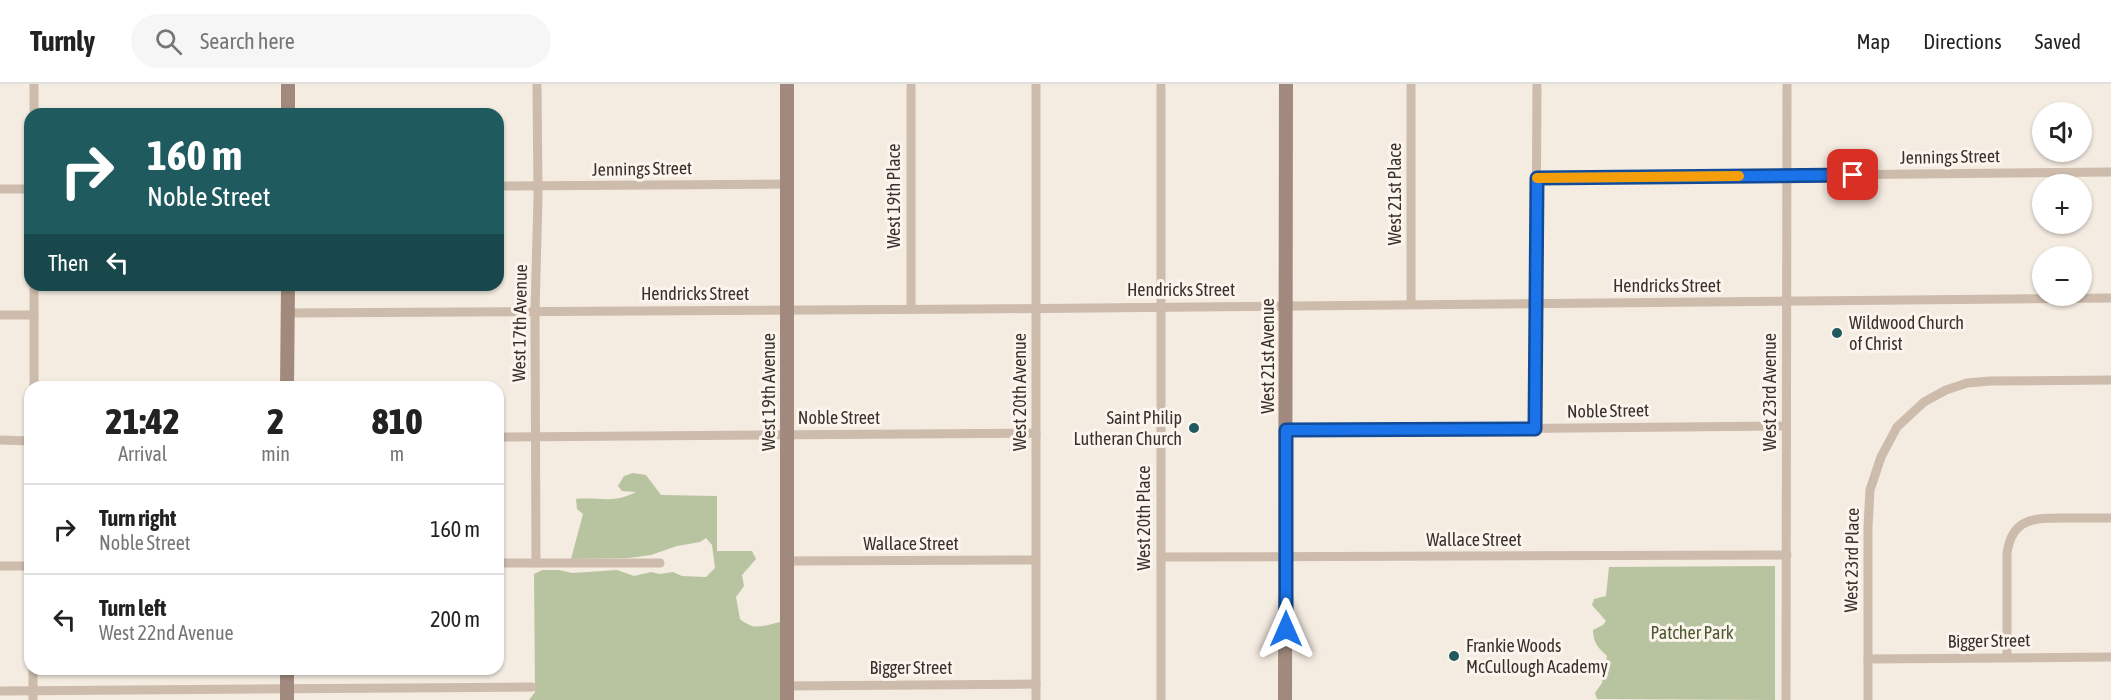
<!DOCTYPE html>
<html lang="en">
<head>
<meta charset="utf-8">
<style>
  :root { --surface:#fff; --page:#f6f6f6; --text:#222; --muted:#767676; --line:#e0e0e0 }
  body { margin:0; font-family:"Asap Condensed",sans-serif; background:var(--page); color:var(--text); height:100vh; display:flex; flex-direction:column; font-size:22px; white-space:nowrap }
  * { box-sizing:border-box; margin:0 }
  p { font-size:20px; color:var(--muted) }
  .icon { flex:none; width:33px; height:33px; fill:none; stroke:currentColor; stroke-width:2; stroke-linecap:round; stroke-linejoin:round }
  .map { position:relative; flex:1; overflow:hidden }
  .sheet { position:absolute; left:24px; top:297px; width:480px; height:294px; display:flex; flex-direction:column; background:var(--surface); border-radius:18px; box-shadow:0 2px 4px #0004 }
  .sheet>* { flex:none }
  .top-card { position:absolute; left:24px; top:24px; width:480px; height:183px; border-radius:18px; box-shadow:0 2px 4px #0004; background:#1f5a5e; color:#fff; overflow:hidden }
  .controls { position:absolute; left:2032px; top:18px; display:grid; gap:12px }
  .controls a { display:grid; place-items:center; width:60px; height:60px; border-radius:50%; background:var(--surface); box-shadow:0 2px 4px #0004; font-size:30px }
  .pin { position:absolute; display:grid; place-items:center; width:51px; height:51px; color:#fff; margin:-26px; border-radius:12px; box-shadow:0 3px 9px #0006 }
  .me { position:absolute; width:66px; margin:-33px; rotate:0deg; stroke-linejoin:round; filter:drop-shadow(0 0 4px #0008) }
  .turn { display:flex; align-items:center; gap:21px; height:126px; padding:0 24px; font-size:27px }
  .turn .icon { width:78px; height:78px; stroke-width:2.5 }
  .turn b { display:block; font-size:42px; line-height:51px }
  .then { display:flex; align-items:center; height:57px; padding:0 24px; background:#0003; gap:12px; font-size:22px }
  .eta { display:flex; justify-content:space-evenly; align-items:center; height:102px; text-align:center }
  .eta b { font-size:36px; font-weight:800; line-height:42px }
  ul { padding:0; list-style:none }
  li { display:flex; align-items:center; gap:18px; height:90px; padding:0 24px; border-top:2px solid var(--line) }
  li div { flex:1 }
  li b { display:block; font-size:22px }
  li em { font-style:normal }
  header { display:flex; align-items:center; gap:36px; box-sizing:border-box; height:84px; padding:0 30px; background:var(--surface); border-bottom:2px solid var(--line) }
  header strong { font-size:28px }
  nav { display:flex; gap:33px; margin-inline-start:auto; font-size:21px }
  .search { width:420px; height:54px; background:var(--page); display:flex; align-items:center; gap:15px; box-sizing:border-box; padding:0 21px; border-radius:33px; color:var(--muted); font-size:22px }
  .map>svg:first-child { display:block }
  .green { fill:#b8c4a0 }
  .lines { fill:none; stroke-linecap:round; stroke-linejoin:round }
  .street { stroke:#cdbbac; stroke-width:9 }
  .secondary { stroke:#a18a7d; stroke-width:14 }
  .route-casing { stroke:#114b97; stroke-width:15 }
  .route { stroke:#1a73e8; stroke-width:10 }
  .slow { stroke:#f59e0b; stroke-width:10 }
  .poi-dot { fill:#1f5a5e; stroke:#fbf5ee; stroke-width:2 }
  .labels { text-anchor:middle; stroke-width:6; stroke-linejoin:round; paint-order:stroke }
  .street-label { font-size:18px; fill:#3b302b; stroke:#fbf5ee }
  .poi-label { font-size:18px; fill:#3b302b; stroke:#fbf5ee; text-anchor:start }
  .park-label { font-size:18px; fill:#4a5a2e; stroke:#fbf5ee }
</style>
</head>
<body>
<header>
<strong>Turnly</strong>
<div class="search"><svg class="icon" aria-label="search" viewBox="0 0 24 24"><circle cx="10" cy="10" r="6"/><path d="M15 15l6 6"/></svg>Search here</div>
<nav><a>Map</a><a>Directions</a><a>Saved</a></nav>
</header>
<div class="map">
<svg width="2111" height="616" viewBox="0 0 2111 616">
  <rect width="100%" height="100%" fill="#f4ebe1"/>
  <g class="green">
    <path d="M633,389L646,391L661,411L717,412V467H752L756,475L742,491L744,502L736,513L740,535C754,547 762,542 780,538V616H529L535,608L534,490L542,486H559L572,489L617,486L634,492L651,488L660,490L673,488L682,492L706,493L715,484L712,461L706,454L700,458L677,462L651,471L629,474L571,475L583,430L577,425L576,415C601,413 612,420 636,408L622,407L618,402L624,392Z"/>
    <path d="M1775,482V616L1597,615L1595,609L1602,599L1607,572C1598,564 1593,558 1593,546L1603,541L1606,537L1592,521L1594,515L1606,512L1609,483Z"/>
  </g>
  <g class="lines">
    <g class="street">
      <path d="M34,0V30"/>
      <path d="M911,0V225"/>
      <path d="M1411,0V220"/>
      <path d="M1537,94L2111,88"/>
      <path d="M498,102L787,100"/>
      <path d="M0,105H30"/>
      <path d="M288,229L979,225L2111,214"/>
      <path d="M0,231H34"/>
      <path d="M34,303V201"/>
      <path d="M1535,345L1537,0"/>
      <path d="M1286,347L1786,342"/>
      <path d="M498,353L1036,349"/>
      <path d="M0,356L30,357"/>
      <path d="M1161,473L1787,471"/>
      <path d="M787,477L1036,476"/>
      <path d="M498,479H660"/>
      <path d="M536,479L535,228L538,113L537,0"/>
      <path d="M0,482H30"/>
      <path d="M2007,573V469C2012,434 2034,434 2063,434C2079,434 2095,434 2111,434"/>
      <path d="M1868,575L2111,573"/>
      <path d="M33,585V616"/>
      <path d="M787,602L1036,600"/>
      <path d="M0,607L532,603"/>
      <path d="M1036,616V0"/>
      <path d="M1161,616V0"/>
      <path d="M1786,616L1787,0"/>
      <path d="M1868,616V443L1870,406L1881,373L1897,343L1924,318L1946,306L1967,299L1990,297L2111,296"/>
    </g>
    <g class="secondary">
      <path d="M288,0V30"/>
      <path d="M287,303L288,201"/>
      <path d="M287,616V585"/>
      <path d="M787,616V0"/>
      <path d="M1285,616L1286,0"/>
    </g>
  </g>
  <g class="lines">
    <g class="route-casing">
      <path id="route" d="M1286,545V346L1535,345L1537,94L1853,91"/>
    </g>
    <use href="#route" class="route"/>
    <path class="slow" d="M1537,94L1739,92"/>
  </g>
  <g class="poi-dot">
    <circle cx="1837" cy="249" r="6"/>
    <circle cx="1194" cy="344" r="6"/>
    <circle cx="1454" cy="572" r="6"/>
  </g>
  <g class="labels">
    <g class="street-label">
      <text transform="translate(1950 73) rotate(-1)" y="6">Jennings Street</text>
      <text transform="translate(642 85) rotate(-1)" y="6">Jennings Street</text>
      <text transform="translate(1395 110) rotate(-90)" y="6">West 21st Place</text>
      <text transform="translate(894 112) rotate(-90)" y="6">West 19th Place</text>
      <text x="1667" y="208">Hendricks Street</text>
      <text x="1181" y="212">Hendricks Street</text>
      <text x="695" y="216">Hendricks Street</text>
      <text transform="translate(520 239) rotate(-89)" y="6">West 17th Avenue</text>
      <text transform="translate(1268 272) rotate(-90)" y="6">West 21st Avenue</text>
      <text transform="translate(769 308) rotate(-90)" y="6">West 19th Avenue</text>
      <text transform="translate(1020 308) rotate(-90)" y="6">West 20th Avenue</text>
      <text transform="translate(1770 308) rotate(-90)" y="6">West 23rd Avenue</text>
      <text transform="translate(1608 327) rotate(-1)" y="6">Noble Street</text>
      <text x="839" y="340">Noble Street</text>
      <text transform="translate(1144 434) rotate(-90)" y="6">West 20th Place</text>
      <text x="1474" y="462">Wallace Street</text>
      <text x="911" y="466">Wallace Street</text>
      <text transform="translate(1852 476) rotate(-89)" y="6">West 23rd Place</text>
      <text transform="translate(1989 557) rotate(-1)" y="6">Bigger Street</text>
      <text x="911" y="590">Bigger Street</text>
    </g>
    <g class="poi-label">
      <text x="1849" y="245">Wildwood Church<tspan x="1849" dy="21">of Christ</tspan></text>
      <text x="1182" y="340" text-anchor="end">Saint Philip<tspan x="1182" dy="21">Lutheran Church</tspan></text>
      <text x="1466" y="568">Frankie Woods<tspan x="1466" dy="21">McCullough Academy</tspan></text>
    </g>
    <g class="park-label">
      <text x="1692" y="555">Patcher Park</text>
    </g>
  </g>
</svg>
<div class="controls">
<a><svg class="icon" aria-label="sound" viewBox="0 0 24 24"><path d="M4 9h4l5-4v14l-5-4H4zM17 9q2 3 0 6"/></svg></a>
<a>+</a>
<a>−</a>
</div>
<div class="pin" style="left:1853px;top:91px;background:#d93025"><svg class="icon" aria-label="arrive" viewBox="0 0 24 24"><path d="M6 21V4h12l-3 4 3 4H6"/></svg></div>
<svg class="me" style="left:1286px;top:545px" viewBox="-20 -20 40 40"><path d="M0-17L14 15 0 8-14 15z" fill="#1a73e8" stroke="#fff" stroke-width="4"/></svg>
<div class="top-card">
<div class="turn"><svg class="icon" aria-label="right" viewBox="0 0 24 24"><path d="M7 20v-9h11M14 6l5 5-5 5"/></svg><div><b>160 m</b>Noble Street</div></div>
<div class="then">Then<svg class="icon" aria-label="left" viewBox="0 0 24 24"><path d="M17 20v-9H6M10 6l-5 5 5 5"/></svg></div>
</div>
<section class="sheet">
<div class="eta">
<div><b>21:42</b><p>Arrival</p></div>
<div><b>2</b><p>min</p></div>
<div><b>810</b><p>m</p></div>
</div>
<ul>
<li><svg class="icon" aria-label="right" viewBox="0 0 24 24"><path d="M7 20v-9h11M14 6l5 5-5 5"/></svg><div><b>Turn right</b><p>Noble Street</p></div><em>160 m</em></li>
<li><svg class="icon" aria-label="left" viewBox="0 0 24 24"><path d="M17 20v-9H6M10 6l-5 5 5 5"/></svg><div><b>Turn left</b><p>West 22nd Avenue</p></div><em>200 m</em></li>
</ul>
</section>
</div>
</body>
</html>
